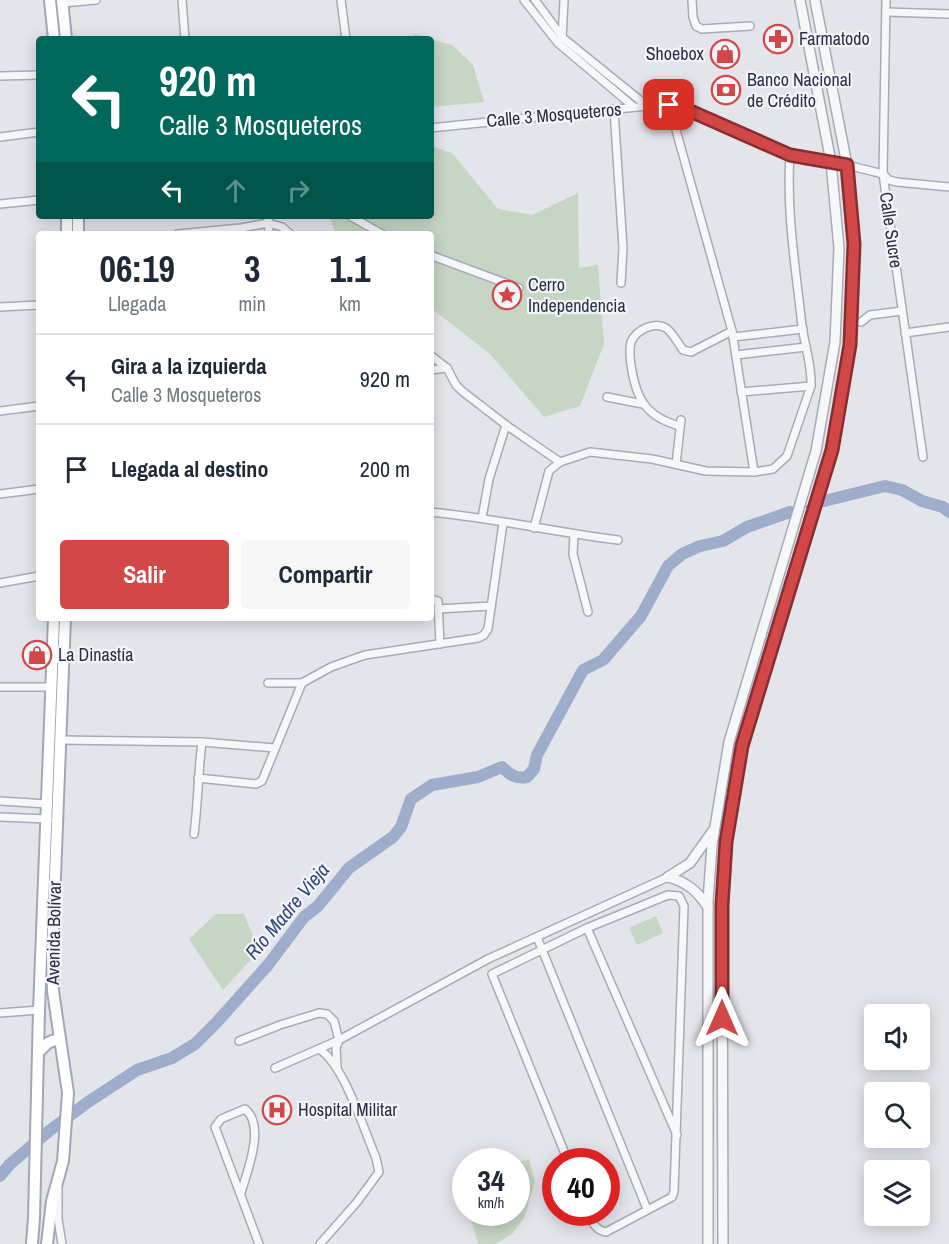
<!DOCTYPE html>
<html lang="es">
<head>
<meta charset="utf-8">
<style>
  :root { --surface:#fff; --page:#f6f6f7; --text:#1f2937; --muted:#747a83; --line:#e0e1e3; --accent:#d24747 }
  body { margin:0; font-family:"Archivo Narrow",sans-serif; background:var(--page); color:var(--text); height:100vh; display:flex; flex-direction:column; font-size:22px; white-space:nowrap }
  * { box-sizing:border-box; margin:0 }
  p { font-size:20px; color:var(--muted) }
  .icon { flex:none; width:33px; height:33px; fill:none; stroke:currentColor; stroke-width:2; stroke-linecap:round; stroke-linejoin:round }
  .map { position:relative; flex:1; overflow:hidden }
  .side { position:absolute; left:36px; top:231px; width:398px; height:390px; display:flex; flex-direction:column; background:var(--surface); border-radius:6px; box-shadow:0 3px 15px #0003 }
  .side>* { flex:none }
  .guide { position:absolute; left:36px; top:36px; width:398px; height:183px; border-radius:6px; box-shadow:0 3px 15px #0003; background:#00695c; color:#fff; overflow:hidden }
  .buttons { position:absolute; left:864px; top:1004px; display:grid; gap:12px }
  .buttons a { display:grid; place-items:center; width:66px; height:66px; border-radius:6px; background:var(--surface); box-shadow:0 3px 15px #0003; font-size:30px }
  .speed { position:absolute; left:452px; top:1148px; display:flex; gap:12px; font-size:30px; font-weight:700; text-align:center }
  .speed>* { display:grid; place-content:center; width:78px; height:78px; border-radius:50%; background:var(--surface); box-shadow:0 3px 15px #0003; line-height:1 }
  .speed small { font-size:15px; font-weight:400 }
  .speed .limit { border:9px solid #d22; background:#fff; color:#111 }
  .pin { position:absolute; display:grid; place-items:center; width:51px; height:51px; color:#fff; margin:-26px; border-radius:12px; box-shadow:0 3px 9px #0006 }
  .me { position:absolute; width:66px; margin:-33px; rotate:0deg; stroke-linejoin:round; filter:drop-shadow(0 0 4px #0008) }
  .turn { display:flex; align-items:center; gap:21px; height:126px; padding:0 24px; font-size:27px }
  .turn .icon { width:78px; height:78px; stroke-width:2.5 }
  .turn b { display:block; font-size:42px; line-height:51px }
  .lanes { display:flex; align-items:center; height:57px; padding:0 24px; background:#0003; justify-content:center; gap:30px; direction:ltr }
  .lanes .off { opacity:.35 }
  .eta { display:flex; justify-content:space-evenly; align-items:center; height:102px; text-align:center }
  .eta b { font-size:36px; font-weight:800; line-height:42px }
  .cta { display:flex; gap:12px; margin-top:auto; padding:12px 24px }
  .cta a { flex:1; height:69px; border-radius:6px; background:var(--accent); color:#fff; font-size:24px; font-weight:800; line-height:69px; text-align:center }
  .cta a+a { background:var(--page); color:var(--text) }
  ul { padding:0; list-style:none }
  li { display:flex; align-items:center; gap:18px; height:90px; padding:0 24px; border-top:2px solid var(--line) }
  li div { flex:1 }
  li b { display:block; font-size:22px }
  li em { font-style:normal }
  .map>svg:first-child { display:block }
  .green { fill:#c6d5c4 }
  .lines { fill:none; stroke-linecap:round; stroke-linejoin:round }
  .stream { stroke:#9eadcc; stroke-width:2 }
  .river { stroke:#9eadcc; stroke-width:12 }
  .minor-casing { stroke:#a8abb6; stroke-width:10 }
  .tertiary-casing { stroke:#a8abb6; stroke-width:12 }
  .primary-casing { stroke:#a2a7b7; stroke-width:14 }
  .minor { stroke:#f6f7f9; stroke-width:7 }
  .tertiary { stroke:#f6f7f9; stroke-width:9 }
  .primary { stroke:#fff; stroke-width:10 }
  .route-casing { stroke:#882e2e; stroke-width:15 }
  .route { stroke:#d24747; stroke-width:10 }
  .labels { text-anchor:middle; stroke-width:4.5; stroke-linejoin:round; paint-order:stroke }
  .poi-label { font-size:18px; fill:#2a3044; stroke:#f3f4f8; text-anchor:start }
  .street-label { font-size:18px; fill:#2a3044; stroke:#f3f4f8 }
  .water-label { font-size:20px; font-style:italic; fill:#334879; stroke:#f3f4f8 }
</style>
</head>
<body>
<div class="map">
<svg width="949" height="1244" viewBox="0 0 949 1244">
  <rect width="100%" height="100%" fill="#e3e5eb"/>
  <g class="green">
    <path d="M414,34L452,45L473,65L484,102L431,107L430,39H413Z"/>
    <path d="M431,146L452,153L498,209L532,215L578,193L579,268L598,265L604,344L580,406L544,417L490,354L431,308L430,234H336L329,216H430Z"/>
    <path d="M216,914H244L255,941L254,956L223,990L189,939Z"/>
    <path d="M656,916L663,933L637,945L629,928Z"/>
    <path d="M529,1159L535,1182L524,1218L512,1234L495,1244H478L469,1212H516V1163Z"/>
  </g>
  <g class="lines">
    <path class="stream" d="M806,507L807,506"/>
    <g class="river">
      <path d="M824,501L885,486L902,490L922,501L943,507L949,512"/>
      <path d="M0,1176L10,1164L49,1131L88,1102L137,1070L172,1058L195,1044L216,1023L268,965L304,917L318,906L349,868L393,837L401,827L411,799L432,785L478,777L502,767C510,775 516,779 527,777L534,769L537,755L583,670L603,660L641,616L668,566L682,554L700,546L723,541L747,527L790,512"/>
    </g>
    <g class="minor-casing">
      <g id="minor">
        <path d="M182,0L185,39"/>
        <path d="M341,0L346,39"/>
        <path d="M524,0L558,43L634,107"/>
        <path d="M535,0L563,38L647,106"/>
        <path d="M692,0L693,17L696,26L702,29L750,26"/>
        <path d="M886,0L883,174L923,457"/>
        <path d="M63,3L96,0"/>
        <path d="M886,12L949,14"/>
        <path d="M562,39L564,0"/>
        <path d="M0,76L39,75"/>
        <path d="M669,105L732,331L754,472"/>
        <path d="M614,110L623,248L621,283"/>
        <path d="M430,128L647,106H679L790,155L847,165L883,174L889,180L897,182L949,187"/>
        <path d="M0,137L39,132"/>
        <path d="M0,204L39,200"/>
        <path d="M268,216L269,234"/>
        <path d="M350,216L382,234"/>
        <path d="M178,234L241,228L268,223L282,227L290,234"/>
        <path d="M430,255L519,288"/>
        <path d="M0,307L39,305"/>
        <path d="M861,322L870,315L902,311"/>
        <path d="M905,333L949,327"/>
        <path d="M733,337L803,329"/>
        <path d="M430,355L447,368L456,385L462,391L506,425L560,462"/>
        <path d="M736,355L806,347"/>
        <path d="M430,370L447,368"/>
        <path d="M741,392L811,386"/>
        <path d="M607,397L643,404"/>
        <path d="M0,411L39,406"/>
        <path d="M680,426C646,417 636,399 631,365C630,358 629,349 631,342C636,330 654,321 666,328C673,333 678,343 683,350L691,352L732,331"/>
        <path d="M676,464L681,420"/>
        <path d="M0,494L39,489"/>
        <path d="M430,512C493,518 555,532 618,540"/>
        <path d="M482,518L489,479L506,425"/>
        <path d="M534,528L549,471L560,462L590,452L652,459L706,471L754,472L773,469L787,456L811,386C812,366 805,346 802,326C796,270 786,212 790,155"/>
        <path d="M574,535L573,554L588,612"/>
        <path d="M0,583L39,576"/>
        <path d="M430,599L438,601L440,644"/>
        <path d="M438,609L491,606"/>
        <path d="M268,683H302L331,667L365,655L478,638L484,635L488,629L503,523"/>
        <path d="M0,687H51"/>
        <path d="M59,740L202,742L275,748"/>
        <path d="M198,778L256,784L262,781L302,683"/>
        <path d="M0,801L48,804"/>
        <path d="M0,817L48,819"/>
        <path d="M194,834C198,804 198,773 202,742"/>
        <path d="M587,928L677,1135"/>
        <path d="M537,937L647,1209"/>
        <path d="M0,1013L39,1010"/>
        <path d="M239,1041L280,1025L319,1013L327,1014L334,1021L339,1040L336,1048L337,1067"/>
        <path d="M319,1049C344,1064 364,1130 376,1158L379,1172L357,1202L320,1244"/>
        <path d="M275,1068L339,1040L488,959L668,877"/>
        <path d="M568,1161L492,974L587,928L668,895L679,896L684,906L674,1192L672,1197L606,1232C595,1230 592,1222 589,1212"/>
        <path d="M58,1187V1219L62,1244"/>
        <path d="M241,1193C247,1171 266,1126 245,1109L221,1119L215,1127L259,1244"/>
      </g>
    </g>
    <g class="tertiary-casing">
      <g id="tertiary">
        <path d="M668,877L690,863L712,832"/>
        <path d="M668,877C687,882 697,891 708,907"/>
        <path d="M708,1244V901L712,845L729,742L816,451L835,342L839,248L831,162L800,0"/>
        <path d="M723,1244L722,905L726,842L742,746L832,450L850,345L854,244L847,165L815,0"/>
      </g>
    </g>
    <g class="primary-casing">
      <g id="primary">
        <path d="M50,0L54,39"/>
        <path d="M62,0L66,39"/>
        <path d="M67,234V216"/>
        <path d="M78,234V216"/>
        <path d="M38,1053C45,1045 50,1039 60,1040"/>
        <path d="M32,1244L34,1218L39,1010L54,618"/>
        <path d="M47,1244L52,1201L63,1161L68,1093L53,991L52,954L65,618"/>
      </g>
    </g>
    <use href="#minor" class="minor"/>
    <use href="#tertiary" class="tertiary"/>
    <use href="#primary" class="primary"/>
  </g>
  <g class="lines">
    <g class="route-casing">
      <path id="route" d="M669,105L679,106L790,155L847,165L854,244L850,345L832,450L742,746L726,842L722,905V1018"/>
    </g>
    <use href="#route" class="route"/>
  </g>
  <defs>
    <g id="pharmacy-ring" transform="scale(1.5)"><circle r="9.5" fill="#f3f4f8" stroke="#d24747" stroke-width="1.5"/><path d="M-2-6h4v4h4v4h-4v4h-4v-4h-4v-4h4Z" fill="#d24747"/></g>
    <g id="shop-ring" transform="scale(1.5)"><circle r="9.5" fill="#f3f4f8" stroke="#d24747" stroke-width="1.5"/><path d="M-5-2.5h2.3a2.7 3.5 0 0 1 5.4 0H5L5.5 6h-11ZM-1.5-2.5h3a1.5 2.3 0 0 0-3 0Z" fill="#d24747"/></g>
    <g id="bank-ring" transform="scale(1.5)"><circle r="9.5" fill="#f3f4f8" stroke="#d24747" stroke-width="1.5"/><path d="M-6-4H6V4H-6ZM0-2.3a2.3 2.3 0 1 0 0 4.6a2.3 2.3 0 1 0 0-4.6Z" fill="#d24747"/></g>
    <g id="sight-ring" transform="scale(1.5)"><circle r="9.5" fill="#f3f4f8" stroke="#d24747" stroke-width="1.5"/><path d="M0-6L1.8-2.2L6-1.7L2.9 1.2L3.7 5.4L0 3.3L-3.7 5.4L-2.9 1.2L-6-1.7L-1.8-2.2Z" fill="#d24747"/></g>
    <g id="hospital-ring" transform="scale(1.5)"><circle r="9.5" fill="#f3f4f8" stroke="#d24747" stroke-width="1.5"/><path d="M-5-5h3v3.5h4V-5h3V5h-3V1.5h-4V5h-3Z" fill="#d24747"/></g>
  </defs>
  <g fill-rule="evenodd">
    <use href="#pharmacy-ring" x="778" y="39"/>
    <use href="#shop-ring" x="725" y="54"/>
    <use href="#bank-ring" x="726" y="90"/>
    <use href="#sight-ring" x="507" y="295"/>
    <use href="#shop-ring" x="37" y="655"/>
    <use href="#hospital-ring" x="277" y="1110"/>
  </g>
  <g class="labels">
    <g class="poi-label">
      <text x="799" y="45">Farmatodo</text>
      <text x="704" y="60" text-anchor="end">Shoebox</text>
      <text x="747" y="86">Banco Nacional<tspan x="747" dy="21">de Crédito</tspan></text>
      <text x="528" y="291">Cerro<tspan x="528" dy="21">Independencia</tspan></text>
      <text x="58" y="661">La Dinastía</text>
      <text x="298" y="1116">Hospital Militar</text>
    </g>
    <g class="street-label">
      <text transform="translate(554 115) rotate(-5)" y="6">Calle 3 Mosqueteros</text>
      <text transform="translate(891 230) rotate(82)" y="6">Calle Sucre</text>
      <text transform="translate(54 933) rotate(-89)" y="6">Avenida Bolívar</text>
    </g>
    <g class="water-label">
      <text transform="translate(287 911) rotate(-50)" y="7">Río Madre Vieja</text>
    </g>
  </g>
</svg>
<div class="buttons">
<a><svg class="icon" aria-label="sound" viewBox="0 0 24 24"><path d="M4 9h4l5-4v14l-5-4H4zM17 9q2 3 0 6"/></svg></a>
<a><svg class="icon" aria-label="search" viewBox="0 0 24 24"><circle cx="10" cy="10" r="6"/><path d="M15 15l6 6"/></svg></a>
<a><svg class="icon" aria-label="layers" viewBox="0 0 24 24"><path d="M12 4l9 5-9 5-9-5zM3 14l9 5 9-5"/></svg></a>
</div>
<div class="speed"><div>34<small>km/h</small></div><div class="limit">40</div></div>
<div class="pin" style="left:669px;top:105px;background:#d93025"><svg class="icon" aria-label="arrive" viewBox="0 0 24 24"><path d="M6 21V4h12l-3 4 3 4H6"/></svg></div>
<svg class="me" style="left:722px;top:1018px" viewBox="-20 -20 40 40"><path d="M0-17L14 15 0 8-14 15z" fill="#d24747" stroke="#fff" stroke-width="4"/></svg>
<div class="guide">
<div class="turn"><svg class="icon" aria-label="left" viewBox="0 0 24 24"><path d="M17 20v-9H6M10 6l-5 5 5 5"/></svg><div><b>920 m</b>Calle 3 Mosqueteros</div></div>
<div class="lanes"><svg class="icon" aria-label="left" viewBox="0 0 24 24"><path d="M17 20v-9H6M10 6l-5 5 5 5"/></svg><svg class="icon off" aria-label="ahead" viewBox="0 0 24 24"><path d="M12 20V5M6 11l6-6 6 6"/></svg><svg class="icon off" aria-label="right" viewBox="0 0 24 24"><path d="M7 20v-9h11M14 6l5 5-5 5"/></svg></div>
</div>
<section class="side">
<div class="eta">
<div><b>06:19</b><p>Llegada</p></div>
<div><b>3</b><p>min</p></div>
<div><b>1.1</b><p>km</p></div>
</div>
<ul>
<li><svg class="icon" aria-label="left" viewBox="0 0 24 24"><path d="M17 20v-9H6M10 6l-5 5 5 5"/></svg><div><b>Gira a la izquierda</b><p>Calle 3 Mosqueteros</p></div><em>920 m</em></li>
<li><svg class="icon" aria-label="arrive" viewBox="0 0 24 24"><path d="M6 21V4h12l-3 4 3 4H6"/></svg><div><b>Llegada al destino</b></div><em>200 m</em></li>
</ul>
<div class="cta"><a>Salir</a><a>Compartir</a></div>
</section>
</div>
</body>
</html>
